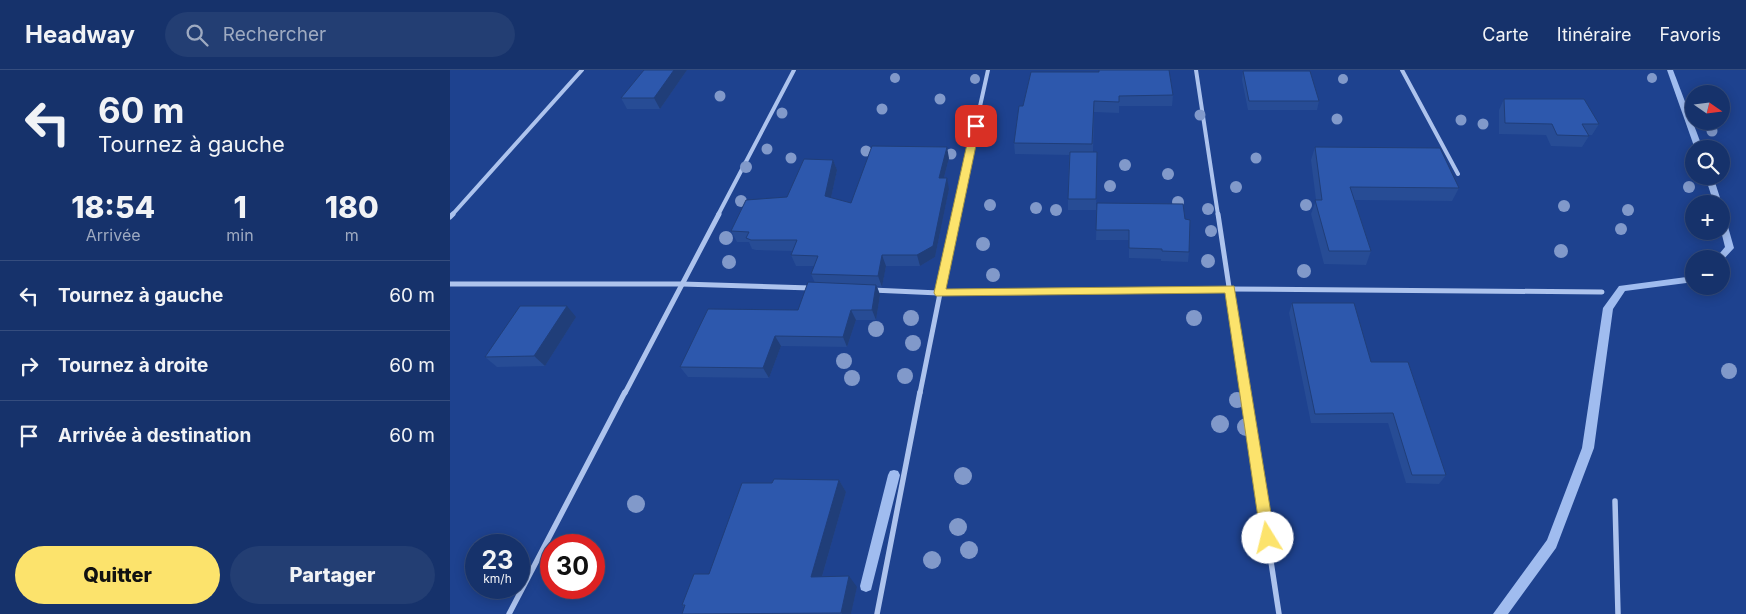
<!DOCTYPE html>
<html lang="fr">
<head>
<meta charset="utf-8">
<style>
  :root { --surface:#16326b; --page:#233e73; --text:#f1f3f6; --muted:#9eaac1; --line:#354d7e; --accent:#fce36c }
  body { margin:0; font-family:Inter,sans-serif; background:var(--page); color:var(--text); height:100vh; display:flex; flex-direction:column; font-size:19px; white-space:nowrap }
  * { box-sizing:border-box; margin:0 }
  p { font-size:16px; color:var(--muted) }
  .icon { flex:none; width:28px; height:28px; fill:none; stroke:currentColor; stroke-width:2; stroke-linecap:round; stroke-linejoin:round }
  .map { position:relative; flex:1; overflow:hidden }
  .side { display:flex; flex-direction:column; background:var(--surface); width:450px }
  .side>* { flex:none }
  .hud { background:#16326b; color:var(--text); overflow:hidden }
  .needle { width:32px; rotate:104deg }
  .fabs { position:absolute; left:1235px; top:15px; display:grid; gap:10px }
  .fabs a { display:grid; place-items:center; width:45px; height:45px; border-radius:50%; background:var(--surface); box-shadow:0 2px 12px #0003,0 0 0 1px var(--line); font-size:25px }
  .speed { position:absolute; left:15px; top:464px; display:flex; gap:10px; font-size:25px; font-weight:700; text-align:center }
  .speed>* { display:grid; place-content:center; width:65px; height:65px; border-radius:50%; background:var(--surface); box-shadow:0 2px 12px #0003,0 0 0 1px var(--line); line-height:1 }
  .speed small { font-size:12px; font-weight:400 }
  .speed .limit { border:8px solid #d22; background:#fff; color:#111 }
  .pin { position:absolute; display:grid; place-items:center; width:42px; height:42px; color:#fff; margin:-21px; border-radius:10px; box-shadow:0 2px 8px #0006 }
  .me { position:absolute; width:55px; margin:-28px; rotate:351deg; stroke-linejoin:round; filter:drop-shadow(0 0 4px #0008) }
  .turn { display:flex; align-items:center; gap:18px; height:105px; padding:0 15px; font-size:22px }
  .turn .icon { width:65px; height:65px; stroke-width:2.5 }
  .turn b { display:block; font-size:35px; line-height:42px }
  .eta { display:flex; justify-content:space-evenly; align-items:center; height:85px; text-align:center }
  .eta b { font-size:30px; font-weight:800; line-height:35px }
  .action { display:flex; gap:10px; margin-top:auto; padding:10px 15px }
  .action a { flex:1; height:58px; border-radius:30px; background:var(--accent); color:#111; font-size:20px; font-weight:800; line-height:58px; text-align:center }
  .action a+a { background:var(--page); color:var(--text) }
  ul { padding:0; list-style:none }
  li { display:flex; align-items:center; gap:15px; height:70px; padding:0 15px; border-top:1px solid var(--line) }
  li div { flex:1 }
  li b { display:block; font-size:19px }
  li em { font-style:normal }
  header { display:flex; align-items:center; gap:30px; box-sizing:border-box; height:70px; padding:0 25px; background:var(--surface); border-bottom:1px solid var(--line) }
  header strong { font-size:24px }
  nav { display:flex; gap:28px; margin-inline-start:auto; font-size:18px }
  .search { width:350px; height:45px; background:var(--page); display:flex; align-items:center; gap:12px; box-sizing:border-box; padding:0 18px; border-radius:28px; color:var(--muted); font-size:19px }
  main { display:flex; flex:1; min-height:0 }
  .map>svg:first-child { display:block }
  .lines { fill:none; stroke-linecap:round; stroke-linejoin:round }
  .stream { fill:#a0bcef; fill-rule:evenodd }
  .minor-far2 { stroke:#adc3ed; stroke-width:4 }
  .minor-far1 { stroke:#adc3ed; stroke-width:5 }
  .minor { stroke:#adc3ed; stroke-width:5.5 }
  .tree { fill:#8199ca }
  .wall { fill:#274c95 }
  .shaded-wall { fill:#203e79 }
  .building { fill:#2d58ad; stroke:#203e79 }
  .route { fill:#fce36c; stroke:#a49446 }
</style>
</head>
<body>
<header>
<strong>Headway</strong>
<div class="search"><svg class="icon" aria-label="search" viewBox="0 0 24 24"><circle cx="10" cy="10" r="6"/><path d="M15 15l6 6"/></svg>Rechercher</div>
<nav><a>Carte</a><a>Itinéraire</a><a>Favoris</a></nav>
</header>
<main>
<section class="side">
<div class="hud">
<div class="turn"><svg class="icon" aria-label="left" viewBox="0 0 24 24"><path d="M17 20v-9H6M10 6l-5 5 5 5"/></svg><div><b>60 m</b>Tournez à gauche</div></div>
</div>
<div class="eta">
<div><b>18:54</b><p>Arrivée</p></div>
<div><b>1</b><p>min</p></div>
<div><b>180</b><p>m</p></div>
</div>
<ul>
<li><svg class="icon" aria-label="left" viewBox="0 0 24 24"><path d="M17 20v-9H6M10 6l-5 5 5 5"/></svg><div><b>Tournez à gauche</b></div><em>60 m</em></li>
<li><svg class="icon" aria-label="right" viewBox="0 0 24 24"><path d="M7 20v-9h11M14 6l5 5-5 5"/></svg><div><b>Tournez à droite</b></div><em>60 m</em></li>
<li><svg class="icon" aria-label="arrive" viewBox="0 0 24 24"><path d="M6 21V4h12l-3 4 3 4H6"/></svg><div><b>Arrivée à destination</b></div><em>60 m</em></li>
</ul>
<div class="action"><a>Quitter</a><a>Partager</a></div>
</section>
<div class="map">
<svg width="1296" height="544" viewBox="0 0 1296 544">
  <rect width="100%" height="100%" fill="#1e428f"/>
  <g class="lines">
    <g class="stream">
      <path d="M1217,0H1223L1253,79H1245Z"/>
      <path d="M1255,106H1263L1272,134L1271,136V134H1264Z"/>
      <path d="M1271,143L1275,146L1284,178L1271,192V189H1265L1275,177L1271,161Z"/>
      <path d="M1244,206V212L1175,221L1163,239L1144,378L1106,478L1058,544H1043L1097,470L1132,378L1153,238L1169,216Z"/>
      <path d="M444,400L448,401L450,405L422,516L421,520L416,522L411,520L410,516L438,405L440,401Z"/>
    </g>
    <g class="minor-far2">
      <path d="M746,0L768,145"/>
      <path d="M952,0L1008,104"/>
      <path d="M2,145L132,0"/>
      <path d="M268,145L344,0"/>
      <path d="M506,145L538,0"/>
    </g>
    <g class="minor-far1">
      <path d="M768,144L795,323"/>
      <path d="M0,147L3,144"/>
      <path d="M0,214H232L361,218"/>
      <path d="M422,220L489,223L780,219L1152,222"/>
      <path d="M175,323L269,144"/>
      <path d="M470,323L506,144"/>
    </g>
    <g class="minor">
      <path d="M795,322L829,544"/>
      <path d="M1165,431L1168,544"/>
      <path d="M59,544L175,322"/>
      <path d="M427,544L470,322"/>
    </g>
  </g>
  <g class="tree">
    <circle cx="445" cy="8" r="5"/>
    <circle cx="1202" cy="8" r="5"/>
    <circle cx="525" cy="9" r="5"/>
    <circle cx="893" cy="9" r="5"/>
    <circle cx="270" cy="26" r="5.5"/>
    <circle cx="490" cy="29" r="5.5"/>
    <circle cx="432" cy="39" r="5.5"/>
    <circle cx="332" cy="43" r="5.5"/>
    <circle cx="520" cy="44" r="5.5"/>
    <circle cx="750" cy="45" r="5.5"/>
    <circle cx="887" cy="49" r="5.5"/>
    <circle cx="1011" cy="50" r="5.5"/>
    <circle cx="1033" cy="54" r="5.5"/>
    <circle cx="1262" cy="61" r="5.5"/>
    <circle cx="317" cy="79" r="5.5"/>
    <circle cx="416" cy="81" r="5.5"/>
    <circle cx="501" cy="84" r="5.5"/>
    <circle cx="341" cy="88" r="5.5"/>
    <circle cx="806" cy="88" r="5.5"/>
    <circle cx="675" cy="95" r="6"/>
    <circle cx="296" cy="97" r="6"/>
    <circle cx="718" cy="104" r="6"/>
    <circle cx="660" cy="116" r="6"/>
    <circle cx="786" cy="117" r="6"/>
    <circle cx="1239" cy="117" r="6"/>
    <circle cx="291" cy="131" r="6"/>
    <circle cx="728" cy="132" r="6"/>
    <circle cx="540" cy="135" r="6"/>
    <circle cx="856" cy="135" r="6"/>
    <circle cx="1114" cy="136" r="6"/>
    <circle cx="586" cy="138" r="6"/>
    <circle cx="758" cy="139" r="6"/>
    <circle cx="606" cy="140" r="6"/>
    <circle cx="1178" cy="140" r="6"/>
    <circle cx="1171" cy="159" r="6"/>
    <circle cx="761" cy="161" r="6"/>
    <circle cx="276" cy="168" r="7"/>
    <circle cx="533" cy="174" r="7"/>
    <circle cx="1111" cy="181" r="7"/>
    <circle cx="758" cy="191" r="7"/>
    <circle cx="279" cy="192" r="7"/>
    <circle cx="854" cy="201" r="7"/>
    <circle cx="543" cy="205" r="7"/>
    <circle cx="461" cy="248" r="8"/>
    <circle cx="744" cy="248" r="8"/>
    <circle cx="426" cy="259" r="8"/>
    <circle cx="463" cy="273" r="8"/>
    <circle cx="394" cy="291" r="8"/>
    <circle cx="1279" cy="301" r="8"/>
    <circle cx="455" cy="306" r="8"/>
    <circle cx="402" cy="308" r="8"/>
    <circle cx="787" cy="330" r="8"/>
    <circle cx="770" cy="354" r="9"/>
    <circle cx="796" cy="357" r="9"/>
    <circle cx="513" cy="406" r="9"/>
    <circle cx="186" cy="434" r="9"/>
    <circle cx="508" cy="457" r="9"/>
    <circle cx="519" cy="480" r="9"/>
    <circle cx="482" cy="490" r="9"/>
  </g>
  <g class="wall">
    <path d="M194,0H237L210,39H177L171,28Z"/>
    <path d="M793,1L869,31L867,40H798L792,10Z"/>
    <path d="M581,2L723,25L722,36H669V43L644,42L643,82H647L646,140H618V129L619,85L565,84L564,73Z"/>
    <path d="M1054,29L1149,54L1142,65H1138L1139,66L1132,77L1101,76L1096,65L1049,64V40Z"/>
    <path d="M865,77L1009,118L1002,131L905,130L921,181L916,195L874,194L861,144L866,130L861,90Z"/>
    <path d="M499,88L494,108L499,119L485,187L470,196H436L432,217L427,216L430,225L426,250H406L397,277L331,276L319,308L238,307L230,297L348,240L365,213L361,204L364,196H346L341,185L342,181L306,180L302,179L299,172H287L281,161L337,127L383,90L387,100L381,128L401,133Z"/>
    <path d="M647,133L735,149L739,182L738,192L711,191V189L679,188V170H646Z"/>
    <path d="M842,233L921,292L996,405L989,414L956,413L938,353H861L839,243Z"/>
    <path d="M126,247L95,296L47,297L35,287Z"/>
    <path d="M389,410L396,422L372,507L407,517L401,544H232L234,537L232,535L259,504L322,413Z"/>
  </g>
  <g class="shaded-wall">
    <path d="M224,0H237L210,39L204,28Z"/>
    <path d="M497,77L499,88L491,119L489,108Z"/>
    <path d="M383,90L387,100L379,137L375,126Z"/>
    <path d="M497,108L499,119L485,187L470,196L467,185Z"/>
    <path d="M432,185L436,196L432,217L428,206Z"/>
    <path d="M426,215L430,225L426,250L422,240Z"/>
    <path d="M117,236L126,247L95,296L84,286Z"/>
    <path d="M401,240L406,250L397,277L393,267Z"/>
    <path d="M325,266L331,276L319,308L313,298Z"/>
    <path d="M389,410L396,422L369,517L361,507Z"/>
    <path d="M399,506L407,517L401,544H392L391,543Z"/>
  </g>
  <g class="building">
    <path d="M194,0H224L204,28H171Z"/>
    <path d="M649,0H719L723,25L669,26V32L644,31L642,74L564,73L569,36H573L581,2H649Z"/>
    <path d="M793,1H860L869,31H799Z"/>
    <path d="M1054,29H1134L1149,54H1132L1139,66L1107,65L1102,54L1055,53Z"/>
    <path d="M422,76L497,77L489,108H497L483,176L467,185H432L428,206L361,204L368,186L341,185L347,170H301L296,168L299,162L281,161L296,130L337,127L354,89L383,90L375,126L401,133Z"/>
    <path d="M865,77L990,78L1009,118L900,117L921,181H879L865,130H872Z"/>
    <path d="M620,82H647L646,129H618Z"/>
    <path d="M647,133L733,134L735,149L740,150L739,182L712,181V179L679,178V160H646Z"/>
    <path d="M358,212L426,215L422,240H401L393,267L325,266L313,298L230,297L258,239L348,240Z"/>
    <path d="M842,233H904L921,292H958L996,405H962L943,343L865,344Z"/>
    <path d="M70,236H117L84,286L35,287Z"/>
    <path d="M324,409L389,410L361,507L399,506L391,543L232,544L235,535H232L244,504H259L292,413H322Z"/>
  </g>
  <path class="route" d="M526,53L530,56L496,219L784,216L825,468L823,472L818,474L813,472L811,468L775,223L486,226L484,223L521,56Z"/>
</svg>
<div class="fabs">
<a><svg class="needle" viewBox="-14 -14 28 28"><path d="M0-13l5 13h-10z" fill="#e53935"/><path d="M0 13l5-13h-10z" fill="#9eaac1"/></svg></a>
<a><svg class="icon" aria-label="search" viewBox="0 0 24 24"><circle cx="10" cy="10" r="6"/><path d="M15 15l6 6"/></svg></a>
<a>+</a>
<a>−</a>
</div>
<div class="speed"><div>23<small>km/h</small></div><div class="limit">30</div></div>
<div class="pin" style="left:526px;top:56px;background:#d93025"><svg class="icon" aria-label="arrive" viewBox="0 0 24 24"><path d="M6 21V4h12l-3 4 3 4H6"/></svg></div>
<svg class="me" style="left:818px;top:468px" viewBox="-20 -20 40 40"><circle r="19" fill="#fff"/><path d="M0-13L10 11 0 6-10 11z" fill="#fce36c"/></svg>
</div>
</main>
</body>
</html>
